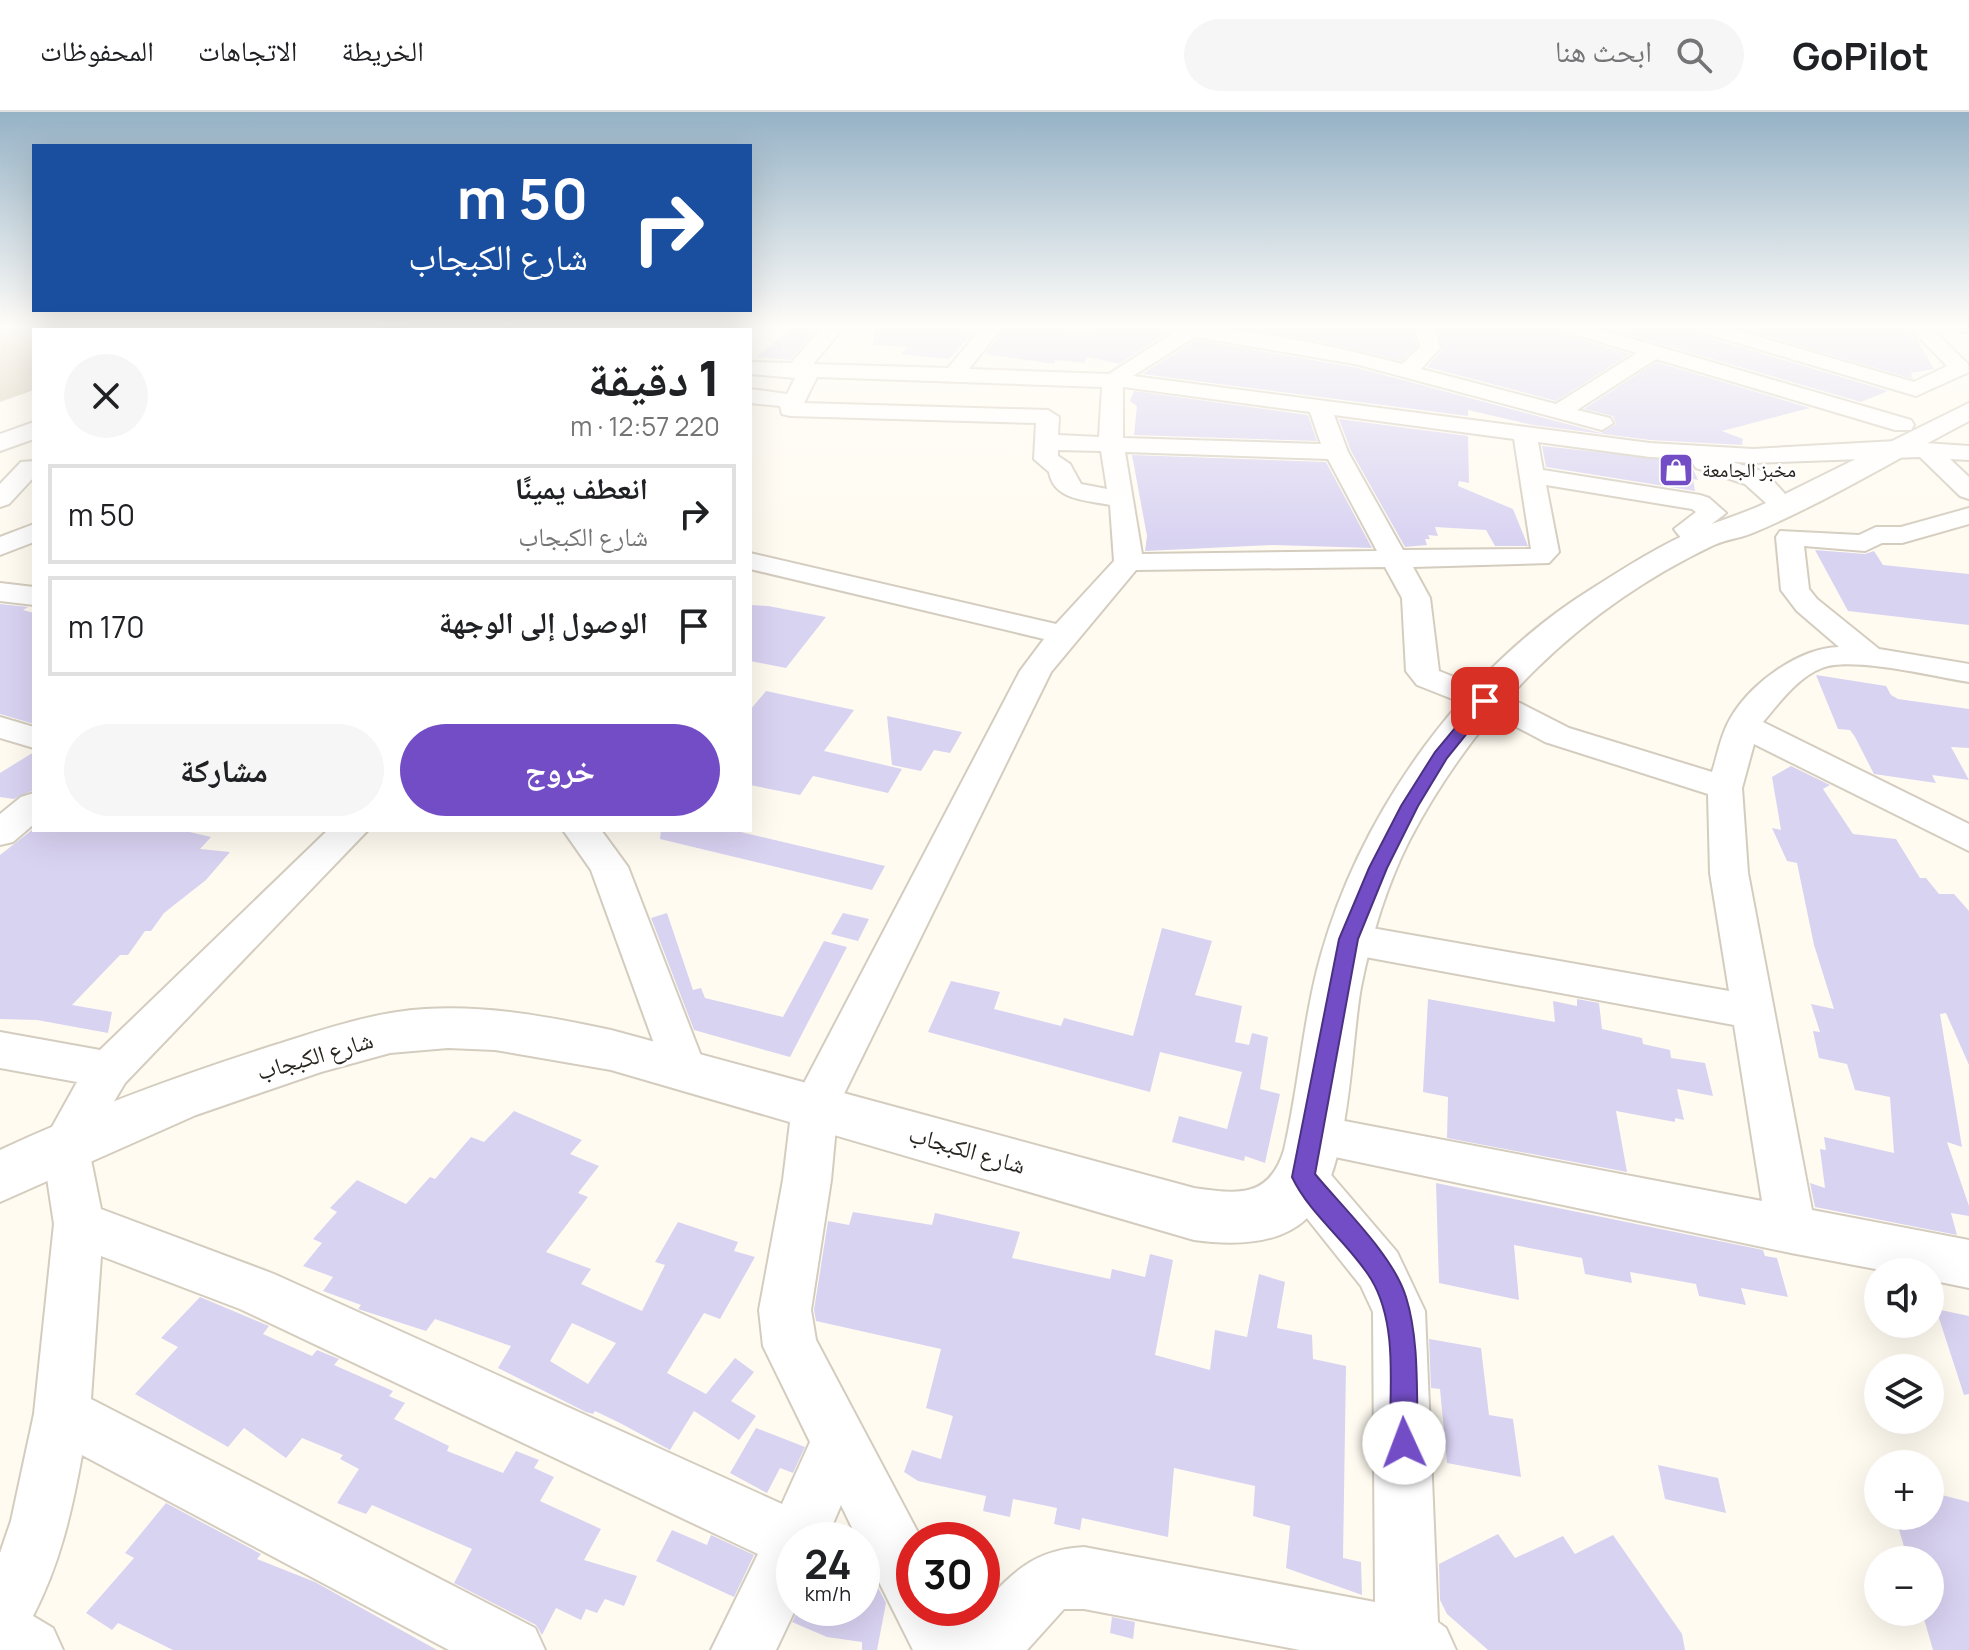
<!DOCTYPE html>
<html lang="ar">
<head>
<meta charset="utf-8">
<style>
  :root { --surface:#fff; --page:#f6f6f6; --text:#202124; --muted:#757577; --line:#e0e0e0; --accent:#734dc6 }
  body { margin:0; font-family:Manrope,"Noto Naskh Arabic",sans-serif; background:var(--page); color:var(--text); direction:rtl; height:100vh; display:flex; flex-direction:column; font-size:30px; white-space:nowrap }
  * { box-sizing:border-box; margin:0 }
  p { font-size:26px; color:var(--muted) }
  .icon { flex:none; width:44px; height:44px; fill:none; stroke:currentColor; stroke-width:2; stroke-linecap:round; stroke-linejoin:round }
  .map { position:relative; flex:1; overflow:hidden; direction:ltr }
  .panel { position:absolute; left:32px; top:216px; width:720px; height:504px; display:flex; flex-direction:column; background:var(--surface); border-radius:0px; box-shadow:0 8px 32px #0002; direction:rtl }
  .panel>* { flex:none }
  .top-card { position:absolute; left:32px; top:32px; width:720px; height:168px; border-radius:0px; box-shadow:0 8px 32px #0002; direction:rtl; background:#1a4fa0; color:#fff; overflow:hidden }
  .controls { position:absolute; left:1864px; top:1146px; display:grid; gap:16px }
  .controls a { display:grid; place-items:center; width:80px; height:80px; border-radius:50%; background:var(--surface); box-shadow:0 8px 32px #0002; font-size:40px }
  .speed { position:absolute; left:776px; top:1410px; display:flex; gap:16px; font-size:40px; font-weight:700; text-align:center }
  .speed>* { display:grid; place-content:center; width:104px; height:104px; border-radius:50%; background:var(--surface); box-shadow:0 8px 32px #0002; line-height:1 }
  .speed small { font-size:20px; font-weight:400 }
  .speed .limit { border:12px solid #d22; background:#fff; color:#111 }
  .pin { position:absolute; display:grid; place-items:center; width:68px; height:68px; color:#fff; margin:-34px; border-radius:16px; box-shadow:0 4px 12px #0006 }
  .me { position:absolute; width:88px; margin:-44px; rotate:358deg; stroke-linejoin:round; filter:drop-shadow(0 0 6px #0008) }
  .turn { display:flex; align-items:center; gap:28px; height:168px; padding:0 32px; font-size:36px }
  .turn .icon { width:104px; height:104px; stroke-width:2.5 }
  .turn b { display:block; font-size:56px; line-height:68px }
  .round { display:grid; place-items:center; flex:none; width:84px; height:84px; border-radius:42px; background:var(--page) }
  .overview { display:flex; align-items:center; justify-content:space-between; height:136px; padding:0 32px }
  h1 { font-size:48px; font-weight:800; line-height:60px }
  .button { display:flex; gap:16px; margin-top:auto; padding:16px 32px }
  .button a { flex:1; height:92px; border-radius:48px; background:var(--accent); color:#fff; font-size:32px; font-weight:800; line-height:92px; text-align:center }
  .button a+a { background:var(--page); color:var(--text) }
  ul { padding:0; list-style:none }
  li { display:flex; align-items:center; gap:24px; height:100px; margin:0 16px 12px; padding:0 16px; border:4px solid var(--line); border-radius:0px }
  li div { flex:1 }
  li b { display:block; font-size:30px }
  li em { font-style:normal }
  header { display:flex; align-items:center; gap:48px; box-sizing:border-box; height:112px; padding:0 40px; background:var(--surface); border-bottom:2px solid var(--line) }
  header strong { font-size:38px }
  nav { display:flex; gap:44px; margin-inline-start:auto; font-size:28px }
  .search { width:560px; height:72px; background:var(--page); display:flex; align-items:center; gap:20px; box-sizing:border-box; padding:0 28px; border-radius:44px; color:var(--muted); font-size:30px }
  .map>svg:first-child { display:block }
  .green { fill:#d9cdb5 }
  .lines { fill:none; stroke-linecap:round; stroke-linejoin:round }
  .stream { stroke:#bcaf92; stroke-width:5 }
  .building { fill:#d9d3f2; fill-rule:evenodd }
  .minor-casing { stroke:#d4cdbf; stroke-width:4 }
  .major-casing { stroke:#d4cdbf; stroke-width:4 }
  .minor { fill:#fff; fill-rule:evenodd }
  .major { fill:#fff; fill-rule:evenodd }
  .route { fill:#734dc6; stroke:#4b3281; stroke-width:2 }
  .labels { text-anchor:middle; stroke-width:6; stroke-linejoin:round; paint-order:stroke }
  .far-poi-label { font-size:20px; fill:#27251f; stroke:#fff; text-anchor:start }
  .street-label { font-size:24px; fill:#27251f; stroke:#fff }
</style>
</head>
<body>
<header>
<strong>GoPilot</strong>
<div class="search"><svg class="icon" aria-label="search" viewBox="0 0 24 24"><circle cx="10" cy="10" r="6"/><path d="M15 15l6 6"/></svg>ابحث هنا</div>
<nav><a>الخريطة</a><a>الاتجاهات</a><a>المحفوظات</a></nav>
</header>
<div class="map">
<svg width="1969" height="1538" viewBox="0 0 1969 1538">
  <rect width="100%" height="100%" fill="#fffbf1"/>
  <path class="green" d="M0,214H213L201,218H34V278L0,290Z"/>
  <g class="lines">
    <path class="stream" d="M383,214L408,218"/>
  </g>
  <g class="building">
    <path d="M874,214H958L957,218L975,219L949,247L901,242L908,235L874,233Z"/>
    <path d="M1006,214L1097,219V214H1155L1166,222L1119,252L1088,245L1084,251L1056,248L1054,252L985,242Z"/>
    <path d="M1216,214H1412L1417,234L1401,249L1312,228Z"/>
    <path d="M1438,214H1554L1559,221L1630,242L1556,289L1427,255L1442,238Z"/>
    <path d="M1598,214H1688L1693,221L1888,279L1861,290Z"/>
    <path d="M1732,214H1900L1916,226L1934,257L1911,261L1913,267Z"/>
    <path d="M792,216L816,218L790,248L757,245Z"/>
    <path d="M1196,228L1354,255L1601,321L1616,312L1613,304L1584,297L1656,250L1810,296L1722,319L1743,327L1742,333L1650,328L1533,313L1468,298V304L1142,262Z"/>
    <path d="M1134,279L1308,303L1317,329L1134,323L1137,294L1130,289Z"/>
    <path d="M1339,307L1468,324L1469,371L1459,369L1458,374L1513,397L1528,434H1495L1486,418L1435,415L1438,424L1428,423L1430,427H1425L1427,433L1405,435L1351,339Z"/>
    <path d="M1542,334L1690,350L1698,368L1693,367L1695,379L1546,355Z"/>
    <path d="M1132,343L1326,350L1372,436L1273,433L1145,439L1147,424Z"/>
    <path d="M1815,438L1865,442L1874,439L1883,453L1969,462V513L1848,499Z"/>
    <path d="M0,492L28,495L23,498L34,501V612L0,602Z"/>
    <path d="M750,493L768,494L826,505L786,556L750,549Z"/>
    <path d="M1816,563L1886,574L1891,583L1898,587L1969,597V636L1951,635L1969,668L1932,663L1936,671L1874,662L1855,625L1850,618L1838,617Z"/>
    <path d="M766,579L854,598L824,639L902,657L888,681L813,664L800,683L750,673V598Z"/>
    <path d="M887,604L962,620L950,641L934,638L921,659L892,653Z"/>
    <path d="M34,640V678L14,687L0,685V661Z"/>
    <path d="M1791,654L1830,673L1823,677L1853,722L1896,727L1920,766H1926L1939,782H1954L1969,799V953L1946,901L1940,902L1962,1035L1947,1030L1969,1094V1104L1951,1101L1957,1123L1815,1095L1810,1071L1825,1076L1820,1037L1826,1038L1824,1025L1894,1041L1890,985L1855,978L1847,952L1819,946L1813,919L1820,920L1811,892L1834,897L1814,833L1797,751L1787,749L1772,716L1781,718L1772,665Z"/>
    <path d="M32,718H181L211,725L200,737L230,740L206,768L164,801L151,819H145L128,843H120L72,893L112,900L108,921L37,908L0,907V743Z"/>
    <path d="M661,718H732L885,754L872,778L660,727Z"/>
    <path d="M667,801L693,878L701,876L705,886L783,905L824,829L847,835L790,945L694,918L651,806Z"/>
    <path d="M843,801L869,807L858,829L831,822Z"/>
    <path d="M1162,816L1212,829L1195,883L1242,894L1235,930L1249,933L1252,921L1268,925L1260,977L1280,982L1265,1051L1245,1044L1244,1049L1172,1030L1179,1004L1227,1017L1242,960L1160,940L1150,980L928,920L951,869L1000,880L994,897L1061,914L1064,906L1133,924Z"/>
    <path d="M1428,887L1555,910L1553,889L1577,894V887L1599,891L1602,917L1642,926L1643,932L1670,938L1671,946L1705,951L1713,984L1677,977L1684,1008L1675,1006V1010L1616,999L1627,1060L1447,1026L1448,985L1423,980Z"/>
    <path d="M514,999L582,1028L570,1042L599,1054L578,1081L588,1085L546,1140L591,1157L581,1172L642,1199L665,1153L655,1150L678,1110L738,1130L734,1139L755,1145L720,1207L704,1201L667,1261L706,1282L735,1246L754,1260L731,1289L756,1304L739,1328L694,1299L670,1338L620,1311L595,1299L593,1302L586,1300L498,1256L511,1234L435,1207L426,1219L358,1197L361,1193L323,1179L333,1165L303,1154L322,1131L313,1127L337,1100L330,1096L357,1068L406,1092L430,1065L435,1067L471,1025L484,1030ZM572,1211L616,1231L588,1272L550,1249Z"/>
    <path d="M1436,1071L1763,1138L1765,1144L1777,1146L1788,1185L1741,1176L1746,1193L1699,1184L1696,1172L1630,1160L1632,1171L1585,1162L1582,1146L1514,1133L1519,1188L1439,1171Z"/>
    <path d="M853,1100L932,1113L935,1101L1020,1120L1012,1146L1110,1167L1112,1157L1145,1165L1150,1142L1173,1148L1155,1243L1210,1258L1215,1218L1247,1225L1259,1162L1285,1170L1277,1216L1312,1223L1313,1247L1346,1254L1343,1446L1361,1450L1362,1483L1286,1456L1290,1414L1253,1404L1255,1374L1174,1356L1168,1425L1082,1406L1080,1418L1054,1412L1057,1396L1013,1387L1010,1405L983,1399L986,1384L918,1369L904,1360L912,1338L941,1347L953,1304L926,1296L941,1237L816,1209L814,1198L828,1109L849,1113Z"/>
    <path d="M200,1185L269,1214L263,1222L312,1244L317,1238L339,1247L334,1253L393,1279L389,1284L405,1291L394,1307L449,1334L447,1339L503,1361L516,1339L539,1348L534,1356L554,1365L540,1389L601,1417L584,1448L637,1464L624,1494L605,1487L597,1501L586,1497L581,1508L556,1496L542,1523L536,1513L454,1471L472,1437L372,1393L366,1402L337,1391L359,1357L340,1347L343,1343L302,1326L286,1346L244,1316L228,1335L135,1282L178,1235L161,1226Z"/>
    <path d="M1936,1197L1969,1204V1282L1964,1283Z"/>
    <path d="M1429,1227L1481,1236L1489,1303L1513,1307L1521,1365L1447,1351L1440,1277L1431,1276Z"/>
    <path d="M756,1316L805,1335L793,1361L780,1356L767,1381L730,1361Z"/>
    <path d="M1658,1353L1718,1366L1726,1401L1665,1387Z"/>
    <path d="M1930,1380L1969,1390V1538H1933L1922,1500H1930V1448H1908L1895,1404H1930Z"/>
    <path d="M166,1391L261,1442L257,1447L315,1470L437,1538H173L118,1511L112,1518L86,1501L134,1446L125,1441Z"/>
    <path d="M672,1418L707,1433L711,1423L754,1443L734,1485L656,1449Z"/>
    <path d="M1498,1422L1515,1446L1563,1424L1575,1442L1613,1423L1682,1522L1685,1538H1488L1447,1502L1440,1488L1439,1452Z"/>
    <path d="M862,1464L876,1472L886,1491L877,1538H862V1530L827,1525L792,1510L799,1496H862Z"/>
    <path d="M1112,1505L1135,1510L1133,1527L1110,1521Z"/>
  </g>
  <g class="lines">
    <g class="minor-casing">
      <g id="minor">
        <path d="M549,214H577L580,218H552Z"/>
        <path d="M824,214H845L813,252L948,256L983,214H1003L969,257L1109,262L1173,221L1161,218L1158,214C1238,214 1323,231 1402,252L1420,235L1415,214H1435L1440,236L1421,257L1556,292L1637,241L1560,218L1557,214H1588L1911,308L1914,313L1911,318H1895L1656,247L1577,298L1610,306L1613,311L1602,318L1355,252L1195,225L1133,264L1650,331L1753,337L1896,329L1969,334V348L1950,347L1969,365V387L1960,384L1920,345L1753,351L1650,345L1538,330L1543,358L1700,383L1709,386L1726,401L1704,418L1713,428L1709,434C1694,438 1683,430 1674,417L1696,400L1692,397L1546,373L1559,440L1549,451L1413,455L1430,486L1439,559L1520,591L1569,616L1712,660C1717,645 1720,627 1727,613C1745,575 1797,536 1839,535L1797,499L1781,478L1776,425L1780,419L1859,423L1876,415H1901L1969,396V412L1902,431H1882L1865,439L1804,434L1809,477L1817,487L1879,537L1969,552V570C1935,565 1852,544 1822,556C1798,565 1779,591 1763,610L1969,712V739L1754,632L1742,676L1748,761L1812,1098L1969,1128V1176L1930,1168V1160H1891L1791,1141L1297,1037L1290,1023L1297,1009L1313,1003L1762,1089L1734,913L1349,842L1335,837L1329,827L1335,817L1349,812L1729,879L1710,761L1708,682L1545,630L1498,605L1417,573L1406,559L1402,486L1385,455L1136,458L1051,560L838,994L831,1068L811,1198L816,1228L922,1428H914V1496H958L966,1511C1004,1472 1024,1438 1084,1435L1375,1490L1373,1200L1361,1174L1286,1080L1279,1065L1286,1050L1303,1044L1320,1050L1397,1140L1425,1199L1438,1510L1446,1516L1456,1538H1300L1084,1497H1064L1027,1538H913L862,1436V1428H858L841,1393L826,1428H794L796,1496L776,1538H711L758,1442L240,1197L101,1144L91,1287L535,1516L545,1538H449L82,1343C72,1399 60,1452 33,1504L53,1516L63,1538H0V1441L11,1409L34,1302L54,1112L42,1033L77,970L0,956V920L100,938L328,718H368L125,971L88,1033L101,1097L274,1162L782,1392L810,1330L763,1234L759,1198L783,1068L792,994L1020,559L1044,527L750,457V441L1056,512L1114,449L1110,393C1087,388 1054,389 1049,360L1034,347L1036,311L790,304L782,302L780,294L750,291V277L787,282L795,266L750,262V250L791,251ZM817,265L1102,275L1099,325L1058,323L1059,305L1048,298L804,291ZM1123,275L1310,300L1321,332L1123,326ZM1334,303L1514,327L1531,437L1403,438L1348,340ZM1058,338L1101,339L1107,377L1081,372L1070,352L1058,344ZM1125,340L1328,347L1377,439L1142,442Z"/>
        <path d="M1691,214H1722L1914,270L1947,254L1908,214H1929L1968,252L1969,260L1916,284L1694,218Z"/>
        <path d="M1953,214H1969V221L1956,218Z"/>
        <path d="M34,349V365L9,392L0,395V372L21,350Z"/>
        <path d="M34,412V430L0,443V425Z"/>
        <path d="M0,471L34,475V493L0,489Z"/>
        <path d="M0,605L34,615V636L0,626Z"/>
        <path d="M34,681V712L13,730L0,733V702L21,685Z"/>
        <path d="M563,718H601L628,755L706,957L700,970L684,975L668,970L591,758Z"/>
      </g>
    </g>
    <g class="major-casing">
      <g id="major">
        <path d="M258,214H289L287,218H256Z"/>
        <path d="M1969,291V309C1898,346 1828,389 1755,420C1742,426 1727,427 1714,433C1581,496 1477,599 1409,729C1386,775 1371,825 1361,875C1350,936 1351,1064 1306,1107C1277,1134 1230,1133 1194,1128L611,958L495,938L448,936L390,941L321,960L196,1003L0,1090V1038C90,996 183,962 278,932C325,917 374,900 425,897C488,893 550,905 611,918L1194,1076C1237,1082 1269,1087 1284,1038C1299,974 1303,907 1321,843C1362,698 1465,555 1593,476C1626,455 1662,432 1698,417C1721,408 1743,402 1766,391L1745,372L1696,356L1692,350L1696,344L1706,342L1765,360L1785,382Z"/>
        <path d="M34,310V327L0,339V322Z"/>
      </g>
    </g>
    <use href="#minor" class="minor"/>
    <use href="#major" class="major"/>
  </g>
  <linearGradient id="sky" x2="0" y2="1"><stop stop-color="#96b2c6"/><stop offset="0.5" stop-color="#fffdf9"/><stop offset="1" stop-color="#fffdf9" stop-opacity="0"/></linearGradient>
  <rect width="1969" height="429" fill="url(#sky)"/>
  <path class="route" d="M1480,586L1493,589L1447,646L1418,694L1387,756L1358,827L1315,1062C1343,1096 1393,1143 1406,1185C1420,1230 1416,1284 1418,1331L1414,1341L1404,1345L1394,1341L1390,1331C1389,1280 1399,1213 1371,1167C1349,1131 1310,1103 1292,1065L1339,827L1369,756L1401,694L1435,640Z"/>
  <defs>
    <g id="shop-square" transform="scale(1.8)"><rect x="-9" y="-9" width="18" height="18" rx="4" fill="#734dc6" stroke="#fff"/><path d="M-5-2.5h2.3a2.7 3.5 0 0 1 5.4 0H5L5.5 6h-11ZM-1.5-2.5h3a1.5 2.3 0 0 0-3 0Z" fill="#fff"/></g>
  </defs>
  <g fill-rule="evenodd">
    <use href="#shop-square" x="1676" y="358"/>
  </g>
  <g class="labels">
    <g class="far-poi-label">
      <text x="1702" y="365">مخبز الجامعة</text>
    </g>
    <g class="street-label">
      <text transform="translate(315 944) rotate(-16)" y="8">شارع الكبجاب</text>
      <text transform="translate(967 1038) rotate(16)" y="8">شارع الكبجاب</text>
    </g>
  </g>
</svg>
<div class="controls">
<a><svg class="icon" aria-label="sound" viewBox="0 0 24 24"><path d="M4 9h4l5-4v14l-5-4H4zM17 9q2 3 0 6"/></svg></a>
<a><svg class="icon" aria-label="layers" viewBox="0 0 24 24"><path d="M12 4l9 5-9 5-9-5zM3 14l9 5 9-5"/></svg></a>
<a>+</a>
<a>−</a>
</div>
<div class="speed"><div>24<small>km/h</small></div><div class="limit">30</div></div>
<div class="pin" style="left:1485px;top:589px;background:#d93025"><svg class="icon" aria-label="arrive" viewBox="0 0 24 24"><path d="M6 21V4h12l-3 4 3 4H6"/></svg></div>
<svg class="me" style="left:1404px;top:1331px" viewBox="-20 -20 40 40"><circle r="19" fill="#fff"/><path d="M0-13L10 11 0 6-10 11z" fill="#734dc6"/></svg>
<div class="top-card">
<div class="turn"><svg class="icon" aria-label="right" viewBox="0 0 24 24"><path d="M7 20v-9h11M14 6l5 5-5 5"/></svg><div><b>50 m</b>شارع الكبجاب</div></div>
</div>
<section class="panel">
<div class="overview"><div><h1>1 دقيقة</h1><p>220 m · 12:57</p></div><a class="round"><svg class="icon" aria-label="close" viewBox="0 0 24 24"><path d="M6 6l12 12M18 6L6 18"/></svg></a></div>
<ul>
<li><svg class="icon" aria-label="right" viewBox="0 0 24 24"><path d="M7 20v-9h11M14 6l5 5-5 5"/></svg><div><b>انعطف يمينًا</b><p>شارع الكبجاب</p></div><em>50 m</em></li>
<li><svg class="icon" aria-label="arrive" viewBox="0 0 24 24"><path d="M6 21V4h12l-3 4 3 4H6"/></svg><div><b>الوصول إلى الوجهة</b></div><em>170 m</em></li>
</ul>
<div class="button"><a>خروج</a><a>مشاركة</a></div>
</section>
</div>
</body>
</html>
